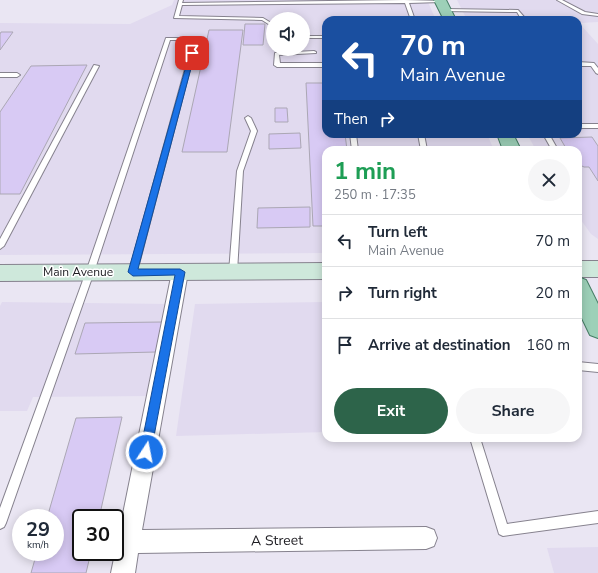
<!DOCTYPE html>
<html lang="en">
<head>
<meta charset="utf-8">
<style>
  :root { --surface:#fff; --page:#f6f6f7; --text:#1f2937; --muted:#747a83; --line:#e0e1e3; --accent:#2d644a }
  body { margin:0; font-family:"Nunito Sans",sans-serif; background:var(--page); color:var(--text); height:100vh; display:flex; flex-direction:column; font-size:15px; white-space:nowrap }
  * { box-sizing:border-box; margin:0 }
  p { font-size:13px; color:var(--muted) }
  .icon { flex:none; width:22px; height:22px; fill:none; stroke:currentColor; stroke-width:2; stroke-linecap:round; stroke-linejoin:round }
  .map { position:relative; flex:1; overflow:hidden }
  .details { position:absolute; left:322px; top:146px; width:260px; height:296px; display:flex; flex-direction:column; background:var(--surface); border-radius:12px; box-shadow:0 2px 10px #0003 }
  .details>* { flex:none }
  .hud { position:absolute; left:322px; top:16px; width:260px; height:122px; border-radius:12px; box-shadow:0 2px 10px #0003; background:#1a4fa0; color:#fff; overflow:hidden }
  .tools { position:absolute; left:266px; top:12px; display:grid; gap:8px }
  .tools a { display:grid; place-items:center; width:44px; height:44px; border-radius:50%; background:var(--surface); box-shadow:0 2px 10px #0003; font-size:20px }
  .speed { position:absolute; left:12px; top:509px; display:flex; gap:8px; font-size:20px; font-weight:700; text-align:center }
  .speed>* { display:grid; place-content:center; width:52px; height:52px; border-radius:50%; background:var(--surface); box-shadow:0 2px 10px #0003; line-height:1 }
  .speed small { font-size:10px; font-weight:400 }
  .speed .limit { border:2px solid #111; border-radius:6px; background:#fff; color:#111 }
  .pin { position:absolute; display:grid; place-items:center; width:34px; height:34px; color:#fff; margin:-17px; border-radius:8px; box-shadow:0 2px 6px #0006 }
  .me { position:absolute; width:44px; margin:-22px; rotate:11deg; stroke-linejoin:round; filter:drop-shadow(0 0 3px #0008) }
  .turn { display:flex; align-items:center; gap:14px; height:84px; padding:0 12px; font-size:18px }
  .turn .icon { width:52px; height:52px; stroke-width:2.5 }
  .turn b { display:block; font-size:28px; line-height:34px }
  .then { display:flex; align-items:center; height:38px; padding:0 12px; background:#0003; gap:8px; font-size:15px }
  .round { display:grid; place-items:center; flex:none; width:42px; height:42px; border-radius:21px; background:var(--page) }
  .headline { display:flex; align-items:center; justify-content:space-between; height:68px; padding:0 12px }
  h1 { font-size:24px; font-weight:700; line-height:30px; color:#1e9e55 }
  .button { display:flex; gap:8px; margin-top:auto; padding:8px 12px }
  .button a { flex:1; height:46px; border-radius:24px; background:var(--accent); color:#fff; font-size:16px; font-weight:700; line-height:46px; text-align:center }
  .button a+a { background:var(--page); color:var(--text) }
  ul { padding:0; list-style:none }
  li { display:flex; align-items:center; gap:12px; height:52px; padding:0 12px; border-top:1px solid var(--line) }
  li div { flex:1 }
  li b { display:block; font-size:15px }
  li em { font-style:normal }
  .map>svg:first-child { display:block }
  .built { fill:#e1daef; fill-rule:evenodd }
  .building { fill:#d8caf4; stroke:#aba7b4 }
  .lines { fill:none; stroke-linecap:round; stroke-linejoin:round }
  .lane-casing { stroke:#86828e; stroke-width:2 }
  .street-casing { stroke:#86828e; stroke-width:2 }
  .secondary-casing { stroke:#86828e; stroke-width:2 }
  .primary-casing { stroke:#457d64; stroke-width:2 }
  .lane { fill:#fff; fill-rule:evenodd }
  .street { fill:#fff; fill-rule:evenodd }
  .secondary { fill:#cee8db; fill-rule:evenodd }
  .primary { fill:#9dd0b8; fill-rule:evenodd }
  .route { fill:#1a73e8; stroke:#114b97 }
  .labels { text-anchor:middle; stroke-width:3; stroke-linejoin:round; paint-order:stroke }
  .street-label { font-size:12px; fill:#1d1c21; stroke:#fff }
  .near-street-label { font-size:14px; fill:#1d1c21; stroke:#fff }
</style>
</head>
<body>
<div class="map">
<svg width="598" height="573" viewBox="0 0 598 573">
  <rect width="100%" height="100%" fill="#eae6f3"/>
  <g class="built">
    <path d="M174,0H427L436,20H326V134H487L494,150H326V253L0,255V23L130,24L172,5ZM273,19H303V49H273Z"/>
    <path d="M457,0H598V22L579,23L598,44V239L591,234L578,216V150H536L527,134H578V20H467Z"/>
    <path d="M2,302L169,304L152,396L33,397L27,411H0V306Z"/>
    <path d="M326,302V432L176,436L195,304Z"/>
    <path d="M598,547V573H554L547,548Z"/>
  </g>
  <g class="building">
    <path d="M245,24H265L263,45H243Z"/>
    <path d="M209,30H243L227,152H182Z"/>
    <path d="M1,32H13L0,50V34Z"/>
    <path d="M87,65L20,194H0V112L31,66Z"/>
    <path d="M306,83H326V134H345L347,150H326V226H313Z"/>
    <path d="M275,108H287L288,122H275Z"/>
    <path d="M300,133L301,148L269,149V134Z"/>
    <path d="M592,137L598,146V181L589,167H584L578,164V150H567L560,138Z"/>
    <path d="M310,207V227L257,228L258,208Z"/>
    <path d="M162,322L156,352L75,354L85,323Z"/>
    <path d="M122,417L99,518H81V552H91L86,573H31L37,552H55V518H47L76,418Z"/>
  </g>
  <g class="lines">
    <g class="lane-casing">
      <g id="lane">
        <path d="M179,0H183L182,3L404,0L443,1L441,2L409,3L415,20H411L405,3L182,5L179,16L263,18L273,24V27L262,20L174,18Z"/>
        <path d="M557,0H562L585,12L598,14V16L582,14Z"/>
        <path d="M445,9L518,10L525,18L523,19L448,20L447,19L449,18L520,17L517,12L443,11V10Z"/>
        <rect x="303" y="36" width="23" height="2"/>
        <path d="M166,38H196L198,39L137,272L133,275L129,272L193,40H170L94,272L6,523L4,527L0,529V508L86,272Z"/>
        <path d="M314,51L316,52V53L279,55L280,63H326V67H277L274,65L275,53Z"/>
        <path d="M578,62L594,63L598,68V74L596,73L591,66H578Z"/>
        <path d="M94,65L99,66L4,246L0,249V239Z"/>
        <path d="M0,73H17L20,75L17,77H0Z"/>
        <path d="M248,116L251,118L257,131L243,171L237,272L233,275L229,272L237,171L251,131L245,118Z"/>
        <rect x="578" y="124" width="20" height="4"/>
        <path d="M350,134H356L358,150H352Z"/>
        <path d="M418,134H424L427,150H421Z"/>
        <path d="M543,134H549L558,150H552Z"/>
        <path d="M578,362L598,364V372L578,370Z"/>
        <path d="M470,438H480L507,524L598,511V523L503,536L499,534Z"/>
      </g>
    </g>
    <g class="street-casing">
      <path id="street" d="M180,266L186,268L188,272L142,530L426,527L434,530L437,538L434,546L426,549L138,553L135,573H111L172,272L174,268Z"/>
    </g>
    <g class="secondary-casing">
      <g id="secondary">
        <rect x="578" y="261" width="20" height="16"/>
        <path d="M326,263V279L0,281V265Z"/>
      </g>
    </g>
    <g class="primary-casing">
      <g id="primary">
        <path d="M434,0H446L456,20H444Z"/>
        <path d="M497,134H513L521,150H503Z"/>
        <path d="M578,277L586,280L598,304V338L590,335L578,310Z"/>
      </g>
    </g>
    <use href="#lane" class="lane"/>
    <use href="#street" class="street"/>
    <use href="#secondary" class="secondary"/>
    <use href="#primary" class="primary"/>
  </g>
  <path class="route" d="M190,52L195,53L138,269H180L185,272L151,452L150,456L146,458L142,456L140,452L175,275L133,276L128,272Z"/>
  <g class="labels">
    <g class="street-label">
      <text x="78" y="276">Main Avenue</text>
    </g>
    <g class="near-street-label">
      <text transform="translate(277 540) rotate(-1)" y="5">A Street</text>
    </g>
  </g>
</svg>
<div class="tools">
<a><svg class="icon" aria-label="sound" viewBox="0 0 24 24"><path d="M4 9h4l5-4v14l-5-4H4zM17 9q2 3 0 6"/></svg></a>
</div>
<div class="speed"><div>29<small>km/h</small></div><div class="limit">30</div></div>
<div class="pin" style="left:192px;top:53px;background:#d93025"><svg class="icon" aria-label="arrive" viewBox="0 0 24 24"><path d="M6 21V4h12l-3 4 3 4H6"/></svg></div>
<svg class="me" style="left:146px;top:452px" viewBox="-20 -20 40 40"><circle r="17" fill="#1a73e8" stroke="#fff" stroke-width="3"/><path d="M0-11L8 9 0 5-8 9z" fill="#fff"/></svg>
<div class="hud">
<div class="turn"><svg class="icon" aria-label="left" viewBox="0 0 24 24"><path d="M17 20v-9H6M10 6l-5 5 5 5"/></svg><div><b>70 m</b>Main Avenue</div></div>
<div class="then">Then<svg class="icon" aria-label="right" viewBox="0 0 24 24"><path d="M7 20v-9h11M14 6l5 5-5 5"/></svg></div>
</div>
<section class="details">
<div class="headline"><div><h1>1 min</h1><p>250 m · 17:35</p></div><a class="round"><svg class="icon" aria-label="close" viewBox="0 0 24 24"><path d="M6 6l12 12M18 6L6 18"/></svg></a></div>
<ul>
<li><svg class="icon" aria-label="left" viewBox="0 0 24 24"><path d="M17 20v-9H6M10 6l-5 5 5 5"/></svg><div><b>Turn left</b><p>Main Avenue</p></div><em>70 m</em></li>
<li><svg class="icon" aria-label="right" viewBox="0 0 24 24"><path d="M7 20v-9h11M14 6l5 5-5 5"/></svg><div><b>Turn right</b></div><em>20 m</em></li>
<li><svg class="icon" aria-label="arrive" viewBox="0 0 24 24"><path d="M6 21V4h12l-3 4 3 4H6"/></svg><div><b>Arrive at destination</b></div><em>160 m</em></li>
</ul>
<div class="button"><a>Exit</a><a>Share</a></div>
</section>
</div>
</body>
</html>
